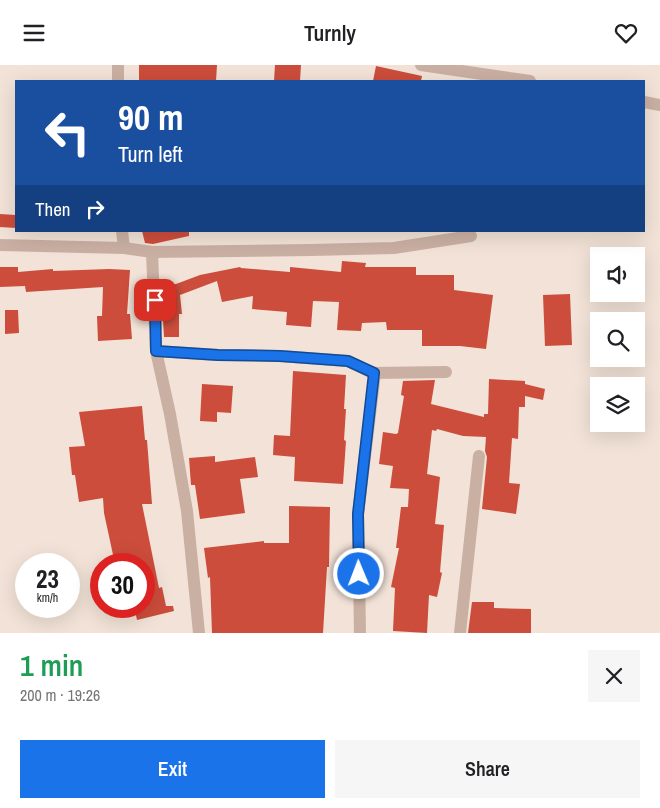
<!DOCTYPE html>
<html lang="en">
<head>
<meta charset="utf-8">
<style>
  :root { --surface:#fff; --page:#f6f6f6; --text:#202124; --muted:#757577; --accent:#1a73e8 }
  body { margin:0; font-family:"Archivo Narrow",sans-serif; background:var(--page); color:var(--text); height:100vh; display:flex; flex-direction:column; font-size:19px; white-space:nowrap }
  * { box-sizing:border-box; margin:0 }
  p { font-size:16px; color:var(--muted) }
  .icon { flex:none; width:28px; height:28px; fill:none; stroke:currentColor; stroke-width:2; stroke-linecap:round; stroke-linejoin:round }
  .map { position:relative; height:568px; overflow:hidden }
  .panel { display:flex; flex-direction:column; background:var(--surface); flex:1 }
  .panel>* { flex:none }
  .guide { position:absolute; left:15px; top:15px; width:630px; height:152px; border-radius:0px; box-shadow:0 5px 20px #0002; background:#1a4fa0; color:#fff; overflow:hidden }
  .buttons { position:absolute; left:590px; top:182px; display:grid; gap:10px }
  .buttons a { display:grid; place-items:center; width:55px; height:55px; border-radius:0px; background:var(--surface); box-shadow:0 5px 20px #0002; font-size:25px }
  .speed { position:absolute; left:15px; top:488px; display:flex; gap:10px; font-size:25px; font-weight:700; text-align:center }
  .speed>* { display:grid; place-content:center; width:65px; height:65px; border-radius:50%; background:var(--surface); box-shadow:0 5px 20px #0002; line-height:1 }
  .speed small { font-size:12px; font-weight:400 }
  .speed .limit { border:8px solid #d22; background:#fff; color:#111 }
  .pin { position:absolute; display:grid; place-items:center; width:42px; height:42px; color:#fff; margin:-21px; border-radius:10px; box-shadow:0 2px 8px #0006 }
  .me { position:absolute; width:55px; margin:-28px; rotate:359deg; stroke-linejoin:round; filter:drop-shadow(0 0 4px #0008) }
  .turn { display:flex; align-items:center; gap:18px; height:105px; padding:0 20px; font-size:22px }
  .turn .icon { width:65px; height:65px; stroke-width:2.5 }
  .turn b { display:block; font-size:35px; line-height:42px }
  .then { display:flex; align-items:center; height:48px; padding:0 20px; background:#0003; gap:10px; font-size:19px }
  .round { display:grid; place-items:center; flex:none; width:52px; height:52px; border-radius:0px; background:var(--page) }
  .overview { display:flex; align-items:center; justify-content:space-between; height:85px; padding:0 20px }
  h1 { font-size:30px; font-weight:600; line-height:38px; color:#1e9e55 }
  .primary-button { display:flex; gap:10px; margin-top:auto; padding:10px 20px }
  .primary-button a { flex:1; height:58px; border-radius:0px; background:var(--accent); color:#fff; font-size:20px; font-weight:600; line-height:58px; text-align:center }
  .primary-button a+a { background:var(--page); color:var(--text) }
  header { display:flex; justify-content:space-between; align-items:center; height:65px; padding:0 20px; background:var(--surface); font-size:22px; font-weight:600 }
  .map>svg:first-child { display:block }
  .building { fill:#cc4d3b }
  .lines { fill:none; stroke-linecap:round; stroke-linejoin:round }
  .street { stroke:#cab0a3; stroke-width:12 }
  .route-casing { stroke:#114b97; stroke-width:12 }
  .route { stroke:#1a73e8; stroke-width:9 }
</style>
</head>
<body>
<header><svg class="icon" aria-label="menu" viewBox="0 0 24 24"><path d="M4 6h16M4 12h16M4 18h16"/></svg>Turnly<svg class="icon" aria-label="heart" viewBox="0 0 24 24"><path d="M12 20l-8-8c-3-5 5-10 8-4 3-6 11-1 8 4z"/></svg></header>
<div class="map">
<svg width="660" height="568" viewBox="0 0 660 568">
  <rect width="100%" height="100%" fill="#f2e2d7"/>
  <g class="building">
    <path d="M139,0H217L216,16H139Z"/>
    <path d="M275,0H301L300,16H274Z"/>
    <path d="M376,1L422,11L421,16H373Z"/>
    <path d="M0,149L16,150V163L0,162Z"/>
    <path d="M142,166H189V171L153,179L145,178Z"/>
    <path d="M342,196L366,198L365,202H416V210H454V225L493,230L486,284L460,281H422V265H387L386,257L362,258L361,266L337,265L339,237L313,236L311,262L286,260L287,247L252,244L253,231L222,237L217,216L180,230L182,249H179V272H164L161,220L176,219L200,210L240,202L241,203L290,207V202L341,207Z"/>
    <path d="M0,202H18V207L53,204V206L109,204L130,205L127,249H130L132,274L98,276L97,251H102L103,222L26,227L25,221L0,222Z"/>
    <path d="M570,229L572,280L545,281L543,230Z"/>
    <path d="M5,245H18L19,268L5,269Z"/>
    <path d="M293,306L346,310L344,344H346L344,375L346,376L343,419L294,416L295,392L273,390L274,370L290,371Z"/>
    <path d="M489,314L525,316V319L545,324L543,335L525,331V342H519L518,374L512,373L509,418L520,419L516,449L482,444L487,392L485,386L486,372L463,371L437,364L436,366L432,365L427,409L440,412L435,459L444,460L440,507L442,508L437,532L429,530L427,568L393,566L395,523L391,522L399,483H396L401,442H408L409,424L390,423L393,401L379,399L383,367L396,369L398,368L404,331L401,330L403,316L435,315L431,339L484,352V349H488Z"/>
    <path d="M202,319L233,321L231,348L217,347V357L200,356Z"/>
    <path d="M142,341L145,375H147L152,439H142L159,523L162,522L166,541H173L174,546L137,555L134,541H144V499H115L104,448L103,433L79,437L75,410H72L69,382L85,381L79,347Z"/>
    <path d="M215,391V397L255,392L258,412L240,414L245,448L200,454L195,420H191L189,393Z"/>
    <path d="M289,441L330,442L329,502H327L323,568H212L210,512L208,513L204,483L264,476V478H289Z"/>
    <path d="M472,537H494V543L531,544V568H468Z"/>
  </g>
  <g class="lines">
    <g class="street">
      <path d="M118,0V16"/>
      <path d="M421,0L530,16"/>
      <path d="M644,37L660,40"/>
      <path d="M122,166L124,183"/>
      <path d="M0,180L124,183L152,187L311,185L394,183L471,171"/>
      <path d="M152,187L156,286L170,349L187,446L199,568"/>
      <path d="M156,286L217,290L280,291L348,296L373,308L446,307"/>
      <path d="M360,568L358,449L375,308"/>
      <path d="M460,568L479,391"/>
    </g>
  </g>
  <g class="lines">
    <g class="route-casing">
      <path id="route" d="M155,235L156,286L218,290L280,291L348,296L374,308L358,449L359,509"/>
    </g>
    <use href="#route" class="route"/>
  </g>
</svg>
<div class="buttons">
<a><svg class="icon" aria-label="sound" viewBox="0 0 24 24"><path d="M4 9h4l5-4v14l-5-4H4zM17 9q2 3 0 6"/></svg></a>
<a><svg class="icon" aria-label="search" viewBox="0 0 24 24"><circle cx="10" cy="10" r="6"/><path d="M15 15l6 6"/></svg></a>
<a><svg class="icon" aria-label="layers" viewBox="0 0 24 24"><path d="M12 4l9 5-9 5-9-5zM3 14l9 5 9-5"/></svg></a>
</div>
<div class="speed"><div>23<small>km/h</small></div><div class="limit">30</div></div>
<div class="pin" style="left:155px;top:235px;background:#d93025"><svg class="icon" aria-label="arrive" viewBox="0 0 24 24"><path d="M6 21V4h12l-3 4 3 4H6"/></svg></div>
<svg class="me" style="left:359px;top:509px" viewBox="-20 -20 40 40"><circle r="17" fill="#1a73e8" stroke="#fff" stroke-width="3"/><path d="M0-11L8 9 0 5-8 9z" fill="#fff"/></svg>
<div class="guide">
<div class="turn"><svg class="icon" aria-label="left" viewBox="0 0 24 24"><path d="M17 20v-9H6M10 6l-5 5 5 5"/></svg><div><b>90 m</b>Turn left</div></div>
<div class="then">Then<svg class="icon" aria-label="right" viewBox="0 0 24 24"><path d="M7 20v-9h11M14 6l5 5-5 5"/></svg></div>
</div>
</div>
<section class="panel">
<div class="overview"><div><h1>1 min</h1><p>200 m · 19:26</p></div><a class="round"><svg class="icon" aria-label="close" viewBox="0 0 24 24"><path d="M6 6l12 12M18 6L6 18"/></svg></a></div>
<div class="primary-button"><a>Exit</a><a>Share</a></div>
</section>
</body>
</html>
